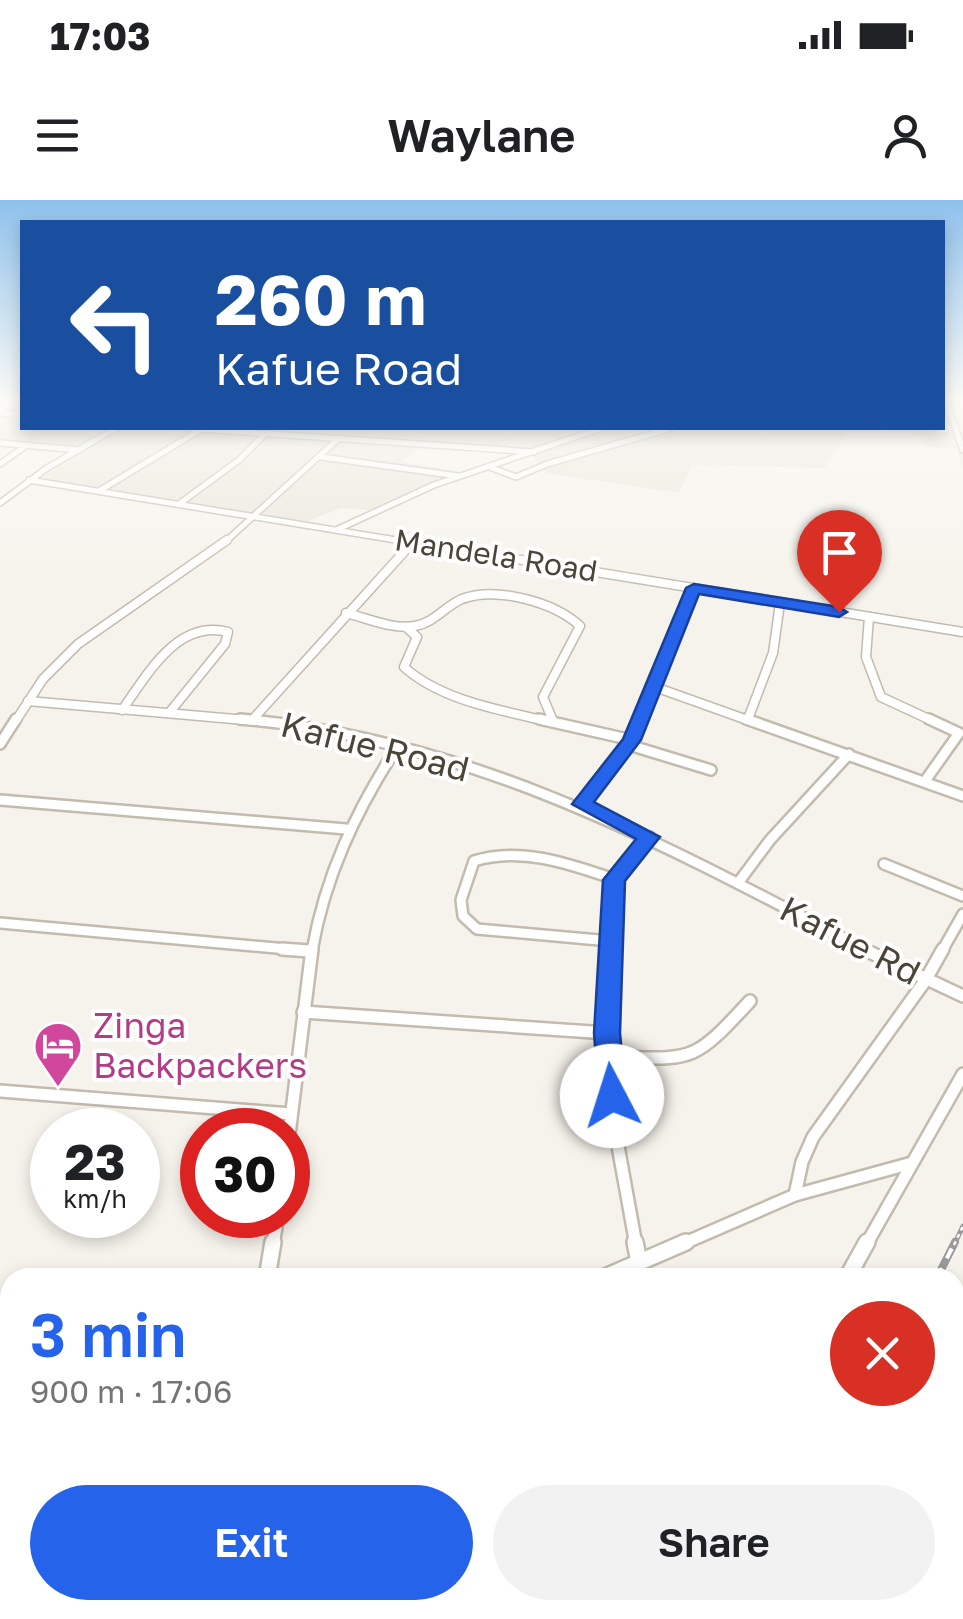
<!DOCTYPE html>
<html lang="en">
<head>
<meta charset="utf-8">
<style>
  :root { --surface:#fff; --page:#f2f2f2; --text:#202124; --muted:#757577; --accent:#2563eb }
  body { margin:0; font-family:"Golos Text",sans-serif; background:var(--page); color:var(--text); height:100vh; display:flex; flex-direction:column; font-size:38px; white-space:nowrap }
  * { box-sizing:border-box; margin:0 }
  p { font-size:32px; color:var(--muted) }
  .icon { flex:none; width:55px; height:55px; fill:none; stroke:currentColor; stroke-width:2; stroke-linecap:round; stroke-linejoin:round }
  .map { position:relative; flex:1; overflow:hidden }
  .details { position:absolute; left:0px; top:1068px; width:965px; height:352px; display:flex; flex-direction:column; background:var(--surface); border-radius:30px 30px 0 0; box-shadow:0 5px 15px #0003 }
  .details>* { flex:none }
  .hud { position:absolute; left:20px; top:20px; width:925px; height:210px; border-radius:0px; box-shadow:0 5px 15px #0003; background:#1a4fa0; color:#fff; overflow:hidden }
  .speed { position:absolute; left:30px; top:908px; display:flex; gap:20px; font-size:50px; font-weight:700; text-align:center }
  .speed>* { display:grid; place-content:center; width:130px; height:130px; border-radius:50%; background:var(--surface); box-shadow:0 5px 15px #0003; line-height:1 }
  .speed small { font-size:25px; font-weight:400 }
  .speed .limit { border:15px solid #d22; background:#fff; color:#111 }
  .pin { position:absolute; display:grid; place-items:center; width:85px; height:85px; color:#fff; margin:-102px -42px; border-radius:50% 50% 50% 0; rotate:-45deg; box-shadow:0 0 10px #0007 }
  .pin .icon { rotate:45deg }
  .me { position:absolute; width:110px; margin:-55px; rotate:355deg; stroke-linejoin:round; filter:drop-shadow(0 0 8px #0008) }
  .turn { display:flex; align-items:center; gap:35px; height:210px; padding:0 30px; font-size:45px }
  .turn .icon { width:130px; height:130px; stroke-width:2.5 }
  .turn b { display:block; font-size:70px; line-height:85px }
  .round { display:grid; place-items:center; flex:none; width:105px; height:105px; border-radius:52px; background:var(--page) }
  .overview { display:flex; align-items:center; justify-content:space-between; height:170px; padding:0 30px }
  h1 { font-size:60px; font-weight:600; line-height:75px; color:var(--accent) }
  .cta { display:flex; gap:20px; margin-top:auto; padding:20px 30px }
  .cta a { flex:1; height:115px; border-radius:60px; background:var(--accent); color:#fff; font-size:40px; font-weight:600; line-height:115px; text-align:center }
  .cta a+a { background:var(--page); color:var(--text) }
  .status { display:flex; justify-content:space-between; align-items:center; height:70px; padding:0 50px; background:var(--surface); direction:ltr }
  .status svg { height:28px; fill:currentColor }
  header { display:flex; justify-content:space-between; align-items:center; height:130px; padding:0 30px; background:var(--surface); font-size:45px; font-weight:600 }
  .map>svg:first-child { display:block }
  .residential { fill:#eae5da }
  .green { fill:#d2eab5 }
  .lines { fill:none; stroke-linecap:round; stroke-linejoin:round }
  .minor-far4-casing { stroke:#c2bbae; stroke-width:8 }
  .minor-far3-casing { stroke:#c2bbae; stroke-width:11 }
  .minor-far2-casing { stroke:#c2bbae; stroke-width:14 }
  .minor-far1-casing { stroke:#c2bbae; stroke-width:16 }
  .minor-casing { stroke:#c2bbae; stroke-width:20 }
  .minor-far4 { stroke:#fff; stroke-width:5 }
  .minor-far3 { stroke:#fff; stroke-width:8 }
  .minor-far2 { stroke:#fff; stroke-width:9 }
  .minor-far1 { stroke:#fff; stroke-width:11 }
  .minor { stroke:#fff; stroke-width:15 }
  .rail-far1-casing { stroke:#9a9a9a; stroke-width:5 }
  .rail-casing { stroke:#9a9a9a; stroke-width:8 }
  .rail-far1 { stroke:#fff; stroke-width:2.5; stroke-dasharray:4; stroke-linecap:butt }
  .rail { stroke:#fff; stroke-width:4; stroke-dasharray:11; stroke-linecap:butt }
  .route { fill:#2563eb; stroke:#184099; stroke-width:2.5 }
  .labels { text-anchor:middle; stroke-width:8; stroke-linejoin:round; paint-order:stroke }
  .far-street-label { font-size:30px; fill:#4b4439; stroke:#fff }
  .street-label { font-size:35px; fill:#4b4439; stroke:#fff }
  .hotel-label { font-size:35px; fill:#b23c85; stroke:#fff; text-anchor:start }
</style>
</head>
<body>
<div class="status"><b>17:03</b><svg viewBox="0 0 49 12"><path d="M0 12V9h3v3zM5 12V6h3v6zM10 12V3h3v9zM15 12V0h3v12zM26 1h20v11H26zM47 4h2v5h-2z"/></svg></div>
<header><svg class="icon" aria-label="menu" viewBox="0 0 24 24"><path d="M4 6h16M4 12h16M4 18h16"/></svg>Waylane<svg class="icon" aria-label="person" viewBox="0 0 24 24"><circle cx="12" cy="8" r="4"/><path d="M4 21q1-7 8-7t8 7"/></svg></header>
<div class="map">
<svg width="963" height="1419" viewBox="0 0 963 1419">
  <rect width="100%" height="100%" fill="#f6f3ec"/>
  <path class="residential" d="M22,201V228H942L943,201H963V268L957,250L930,247L909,232L850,229L824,268L692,265L679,293L546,273L531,255L417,247L403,262L462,272L448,282L383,311L341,308L303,323L41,278L86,250L0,242V202Z"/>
  <path class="green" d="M208,1410H677L672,1419H205Z"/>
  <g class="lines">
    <g class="minor-far4-casing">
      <g id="minor-far4">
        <path d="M946,201L963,250"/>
        <path d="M0,210L13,201"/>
        <path d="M0,213L22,215"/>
        <path d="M186,228L534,252"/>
        <path d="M0,243L79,250"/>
        <path d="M321,257L458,276"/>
        <path d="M0,264L27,245"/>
        <path d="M492,268L516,277L547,264L672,228"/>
        <path d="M29,280L414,343"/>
        <path d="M99,291L200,230"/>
        <path d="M0,303L47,268L116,228"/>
        <path d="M179,304L239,260L266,233"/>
        <path d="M336,330L434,285L602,228"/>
        <path d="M224,343L339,238"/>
      </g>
    </g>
    <g class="minor-far3-casing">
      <g id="minor-far3">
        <path d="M399,340L963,432"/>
        <path d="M346,413C367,418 393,430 415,426C434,423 445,406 462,399C496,386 554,402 580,426L543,497L553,521"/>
        <path d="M869,417L866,457L881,497L935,522"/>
        <path d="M406,427L417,437L404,467C442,501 501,510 550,522"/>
        <path d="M655,487L753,522"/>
        <path d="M28,501L269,522"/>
        <path d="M122,510C148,474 177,419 228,432L225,444L169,513"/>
        <path d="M253,519L412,343"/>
        <path d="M748,519L773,453L780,403"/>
        <path d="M15,522L43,479L78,444L227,340"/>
        <path d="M639,522L694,388"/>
      </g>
    </g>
    <g class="minor-far2-casing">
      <g id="minor-far2">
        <path d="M240,519C473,539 665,645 868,751"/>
        <path d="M539,519L632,540"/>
        <path d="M746,519L963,596"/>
        <path d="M0,544L16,519"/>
        <path d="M629,545L711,570"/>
        <path d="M925,581L959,533L929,519"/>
        <path d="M0,600L346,629"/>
        <path d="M582,604L632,540L640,519"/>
        <path d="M884,664L963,696"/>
        <path d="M738,683L770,640L849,554"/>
        <path d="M0,723L309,751"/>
        <path d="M610,741L477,729L463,716L461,700L474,661C520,646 570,664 614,679"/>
        <path d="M312,751C325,676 356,611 397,547"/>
        <path d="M611,751L614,679L650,637"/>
        <path d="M942,751L963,714"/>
      </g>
    </g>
    <g class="minor-far1-casing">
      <g id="minor-far1">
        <path d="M282,749L309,751"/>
        <path d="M611,749L607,833L616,935L636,1045"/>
        <path d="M863,749L963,796"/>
        <path d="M303,812L607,833"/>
        <path d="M609,857C694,859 692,864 750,801"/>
        <path d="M0,891L291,914"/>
        <path d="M288,943L312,749"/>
        <path d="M795,995L802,962L813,937L925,781L943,749"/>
        <path d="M273,1045L278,1015"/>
        <path d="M680,1045L795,995L912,963"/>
        <path d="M866,1045L963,874"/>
      </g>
    </g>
    <g class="minor-casing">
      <g id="minor">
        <path d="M635,1042L639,1062"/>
        <path d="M267,1078L273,1042"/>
        <path d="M603,1078L686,1042"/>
        <path d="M847,1078L867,1042"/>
        <path d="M0,1137L10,1139"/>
        <path d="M0,1175L10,1159"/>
        <path d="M955,1400L963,1375"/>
        <path d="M158,1419L162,1410"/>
        <path d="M949,1419L952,1410"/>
      </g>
    </g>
    <use href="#minor-far4" class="minor-far4"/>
    <use href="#minor-far3" class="minor-far3"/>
    <use href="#minor-far2" class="minor-far2"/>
    <use href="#minor-far1" class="minor-far1"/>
    <use href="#minor" class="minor"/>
    <g class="rail-far1-casing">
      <path id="rail-far1" d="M954,1045L963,1026"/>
    </g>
    <g class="rail-casing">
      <g id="rail">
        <path d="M937,1078L955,1042"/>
        <path d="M761,1419L765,1410"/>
      </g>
    </g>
    <use href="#rail-far1" class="rail-far1"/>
    <use href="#rail" class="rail"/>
  </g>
  <linearGradient id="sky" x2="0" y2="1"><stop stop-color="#8fc1ec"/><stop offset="0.5" stop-color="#fbfaf6"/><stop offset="1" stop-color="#fbfaf6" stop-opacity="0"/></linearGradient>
  <rect width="963" height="400" fill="url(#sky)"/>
  <path class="route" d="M694,384L839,407L847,412L839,417L699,394L641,540L594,602L660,637L625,681L620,833L626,896L622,904L612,907L603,904L599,896L594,833L603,680L636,639L572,604L623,539L686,388Z"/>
  <defs>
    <g id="hotel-pin" transform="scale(2.5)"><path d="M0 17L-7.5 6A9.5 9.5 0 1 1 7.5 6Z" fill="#d1479c" stroke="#fff"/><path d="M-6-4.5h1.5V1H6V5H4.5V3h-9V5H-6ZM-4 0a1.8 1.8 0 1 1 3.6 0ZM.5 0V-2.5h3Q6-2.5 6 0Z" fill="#fff"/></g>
  </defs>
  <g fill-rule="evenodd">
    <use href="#hotel-pin" x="58" y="846"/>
  </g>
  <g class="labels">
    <g class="far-street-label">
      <text transform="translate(496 356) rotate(9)" y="10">Mandela Road</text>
    </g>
    <g class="street-label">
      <text transform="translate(375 547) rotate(14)" y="12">Kafue Road</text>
      <text transform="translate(850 741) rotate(27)" y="12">Kafue Rd</text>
    </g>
    <g class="hotel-label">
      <text x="93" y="838">Zinga<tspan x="93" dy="40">Backpackers</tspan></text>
    </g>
  </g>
</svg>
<div class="speed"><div>23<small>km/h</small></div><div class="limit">30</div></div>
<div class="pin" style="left:839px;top:412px;background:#d93025"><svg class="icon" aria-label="arrive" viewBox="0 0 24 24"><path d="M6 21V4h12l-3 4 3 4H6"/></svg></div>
<svg class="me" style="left:612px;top:896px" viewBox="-20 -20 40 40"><circle r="19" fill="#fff"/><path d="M0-13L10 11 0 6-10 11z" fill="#2563eb"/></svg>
<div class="hud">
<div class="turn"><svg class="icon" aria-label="left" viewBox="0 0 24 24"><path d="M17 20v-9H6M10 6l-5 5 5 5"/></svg><div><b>260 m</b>Kafue Road</div></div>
</div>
<section class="details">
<div class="overview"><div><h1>3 min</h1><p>900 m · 17:06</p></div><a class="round" style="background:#d93025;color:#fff"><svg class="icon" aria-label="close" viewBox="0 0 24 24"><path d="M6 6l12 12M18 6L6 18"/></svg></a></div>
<div class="cta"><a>Exit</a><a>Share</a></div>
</section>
</div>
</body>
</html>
